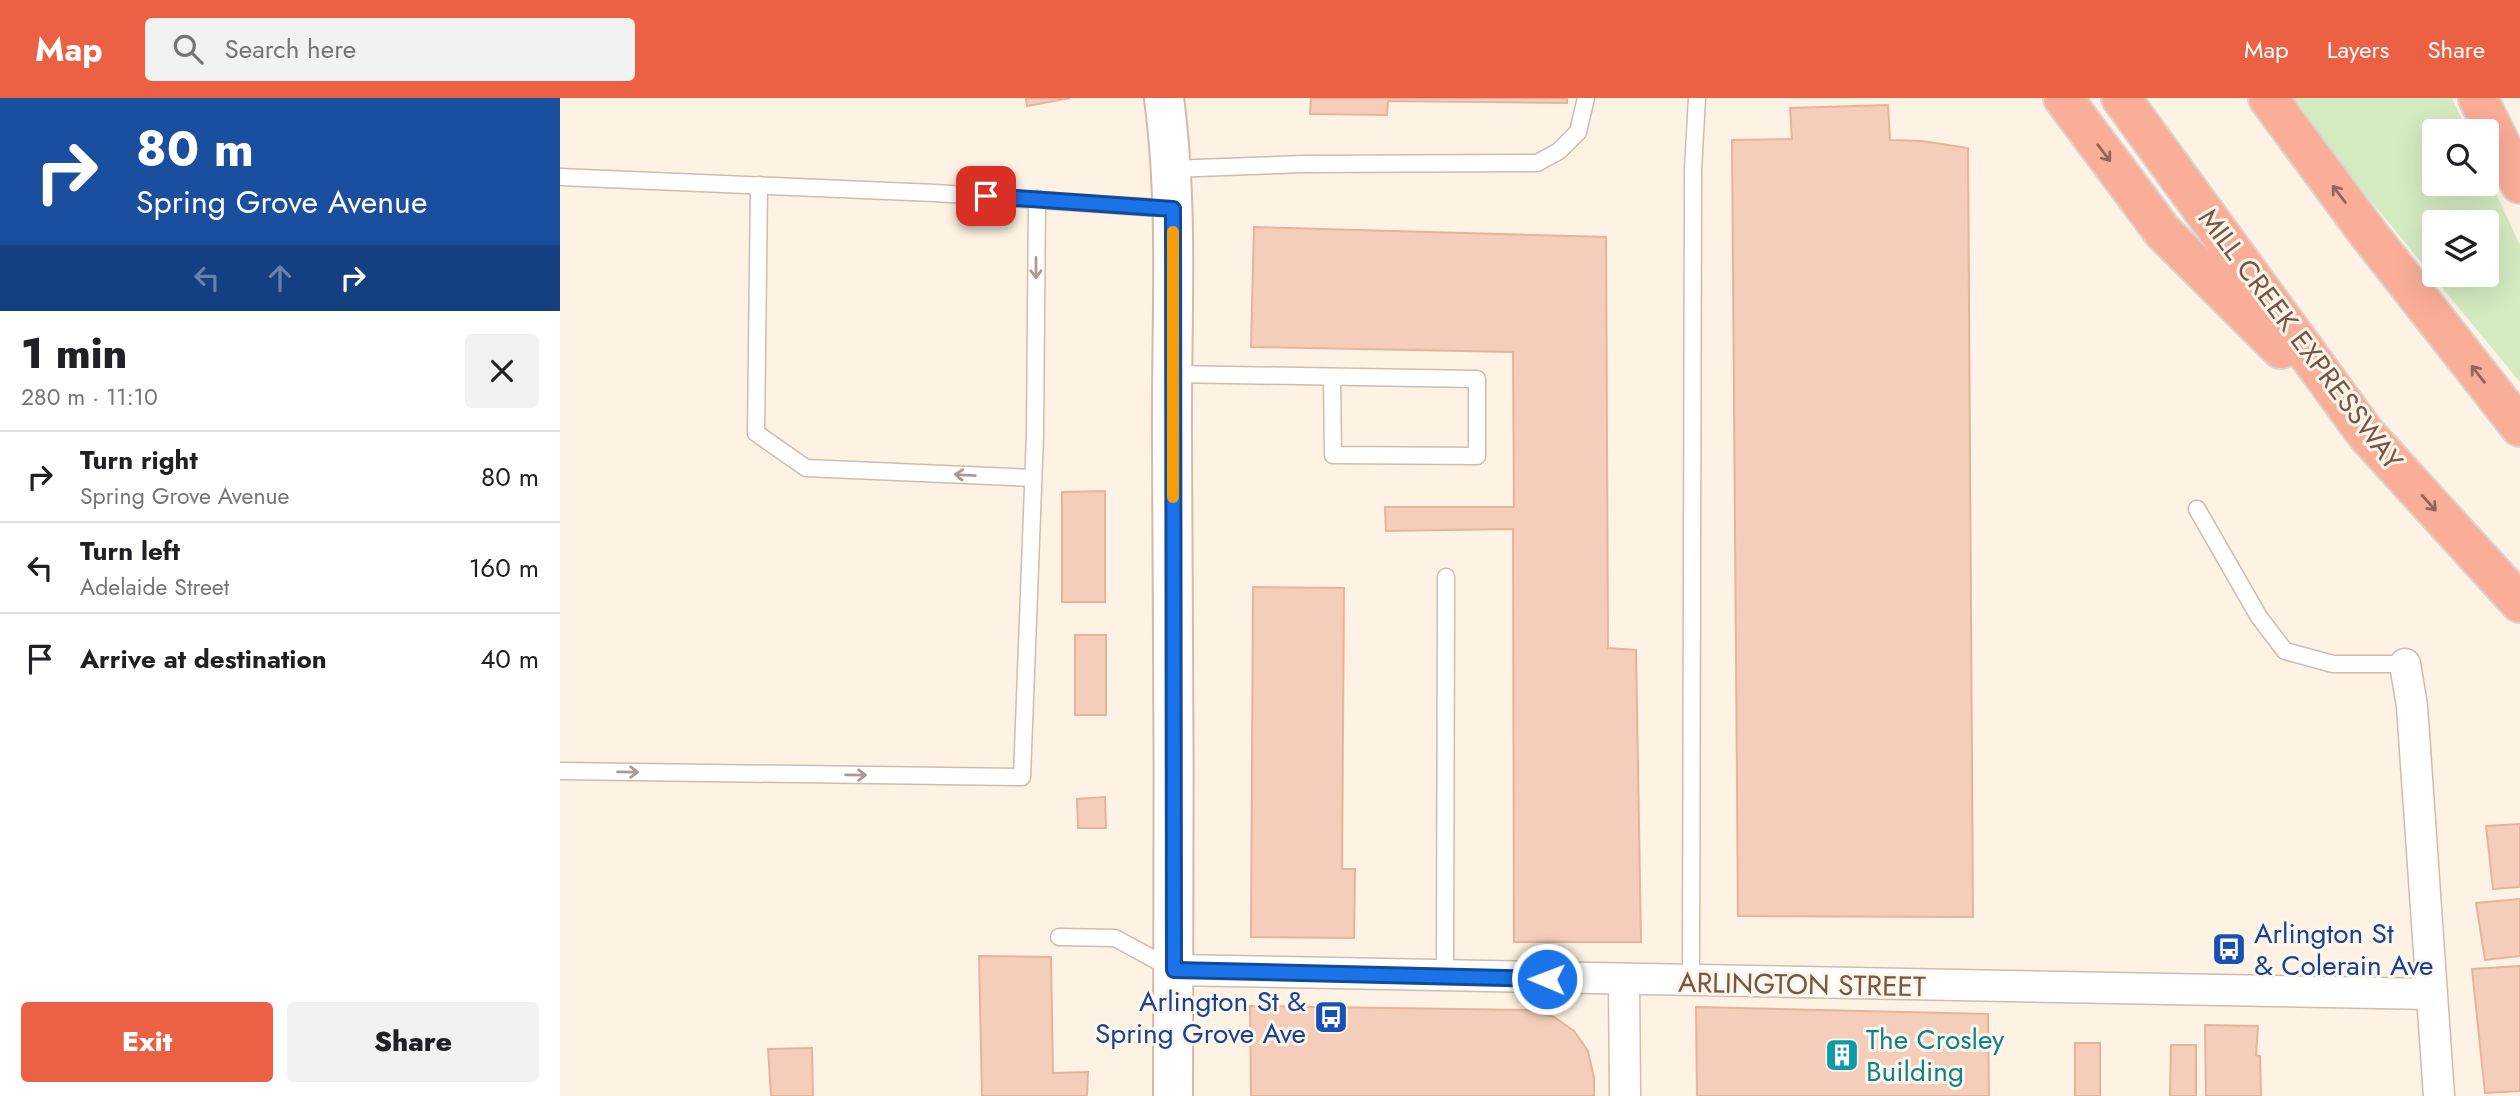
<!DOCTYPE html>
<html lang="en">
<head>
<meta charset="utf-8">
<style>
  :root { --surface:#fff; --page:#f2f2f2; --text:#202124; --muted:#757577; --line:#e0e0e0; --accent:#ec6143 }
  body { margin:0; font-family:Jost,sans-serif; background:var(--page); color:var(--text); height:100vh; display:flex; flex-direction:column; font-size:26px; white-space:nowrap }
  * { box-sizing:border-box; margin:0 }
  p { font-size:23px; color:var(--muted) }
  .icon { flex:none; width:38px; height:38px; fill:none; stroke:currentColor; stroke-width:2; stroke-linecap:round; stroke-linejoin:round }
  .map { position:relative; flex:1; overflow:hidden }
  .drawer { display:flex; flex-direction:column; background:var(--surface); width:560px }
  .drawer>* { flex:none }
  .banner { background:#1a4fa0; color:#fff; overflow:hidden }
  .tools { position:absolute; left:1862px; top:21px; display:grid; gap:14px }
  .tools a { display:grid; place-items:center; width:77px; height:77px; border-radius:7px; background:var(--surface); box-shadow:0 7px 28px #0002; font-size:35px }
  .pin { position:absolute; display:grid; place-items:center; width:60px; height:60px; color:#fff; margin:-30px; border-radius:14px; box-shadow:0 4px 10px #0006 }
  .me { position:absolute; width:77px; margin:-38px; rotate:271deg; stroke-linejoin:round; filter:drop-shadow(0 0 5px #0008) }
  .turn { display:flex; align-items:center; gap:24px; height:147px; padding:0 21px; font-size:32px }
  .turn .icon { width:91px; height:91px; stroke-width:2.5 }
  .turn b { display:block; font-size:49px; line-height:60px }
  .lanes { display:flex; align-items:center; height:66px; padding:0 21px; background:#0003; justify-content:center; gap:35px; direction:ltr }
  .lanes .off { opacity:.35 }
  .round { display:grid; place-items:center; flex:none; width:74px; height:74px; border-radius:7px; background:var(--page) }
  .headline { display:flex; align-items:center; justify-content:space-between; height:119px; padding:0 21px }
  h1 { font-size:42px; font-weight:800; line-height:52px }
  .cta { display:flex; gap:14px; margin-top:auto; padding:14px 21px }
  .cta a { flex:1; height:80px; border-radius:7px; background:var(--accent); color:#fff; font-size:28px; font-weight:800; line-height:80px; text-align:center }
  .cta a+a { background:var(--page); color:var(--text) }
  ul { padding:0; list-style:none }
  li { display:flex; align-items:center; gap:21px; height:91px; padding:0 21px; border-top:2px solid var(--line) }
  li div { flex:1 }
  li b { display:block; font-size:26px }
  li em { font-style:normal }
  header { display:flex; align-items:center; gap:42px; box-sizing:border-box; height:98px; padding:0 35px; background:var(--accent); color:#fff }
  header strong { font-size:33px }
  nav { display:flex; gap:38px; margin-inline-start:auto; font-size:24px }
  .search { width:490px; height:63px; background:var(--page); display:flex; align-items:center; gap:18px; box-sizing:border-box; padding:0 24px; border-radius:7px; color:var(--muted); font-size:26px }
  main { display:flex; flex:1; min-height:0 }
  .map>svg:first-child { display:block }
  .green { fill:#d4ebc1; fill-rule:evenodd }
  .building { fill:#f4ceba; stroke:#e7b399; stroke-width:2 }
  .lines { fill:none; stroke-linecap:round; stroke-linejoin:round }
  .lane-casing { stroke:#d1bbac; stroke-width:19 }
  .street-casing { stroke:#d1bbac; stroke-width:33 }
  .secondary-casing { stroke:#d4baa9; stroke-width:42 }
  .highway-casing { stroke:#dbd3cf; stroke-width:42 }
  .lane { stroke:#fff; stroke-width:16 }
  .street { stroke:#fff; stroke-width:30 }
  .secondary { stroke:#fff; stroke-width:38 }
  .highway { stroke:#faad97; stroke-width:38 }
  .oneway { stroke:#906758 }
  .oneway2 { stroke:#ad9a91 }
  .route-casing { stroke:#114b97; stroke-width:18 }
  .route { stroke:#1a73e8; stroke-width:12 }
  .slow { stroke:#f59e0b; stroke-width:12 }
  .labels { text-anchor:middle; stroke-width:6; stroke-linejoin:round; paint-order:stroke }
  .street-label { font-size:28px; fill:#765648; stroke:#fff6ea }
  .transit-label { font-size:28px; fill:#164399; stroke:#fff6ea; text-anchor:start }
  .culture-label { font-size:28px; fill:#0d838f; stroke:#fff6ea; text-anchor:start }
</style>
</head>
<body>
<header>
<strong>Map</strong>
<div class="search"><svg class="icon" aria-label="search" viewBox="0 0 24 24"><circle cx="10" cy="10" r="6"/><path d="M15 15l6 6"/></svg>Search here</div>
<nav><a>Map</a><a>Layers</a><a>Share</a></nav>
</header>
<main>
<section class="drawer">
<div class="banner">
<div class="turn"><svg class="icon" aria-label="right" viewBox="0 0 24 24"><path d="M7 20v-9h11M14 6l5 5-5 5"/></svg><div><b>80 m</b>Spring Grove Avenue</div></div>
<div class="lanes"><svg class="icon off" aria-label="left" viewBox="0 0 24 24"><path d="M17 20v-9H6M10 6l-5 5 5 5"/></svg><svg class="icon off" aria-label="ahead" viewBox="0 0 24 24"><path d="M12 20V5M6 11l6-6 6 6"/></svg><svg class="icon" aria-label="right" viewBox="0 0 24 24"><path d="M7 20v-9h11M14 6l5 5-5 5"/></svg></div>
</div>
<div class="headline"><div><h1>1 min</h1><p>280 m · 11:10</p></div><a class="round"><svg class="icon" aria-label="close" viewBox="0 0 24 24"><path d="M6 6l12 12M18 6L6 18"/></svg></a></div>
<ul>
<li><svg class="icon" aria-label="right" viewBox="0 0 24 24"><path d="M7 20v-9h11M14 6l5 5-5 5"/></svg><div><b>Turn right</b><p>Spring Grove Avenue</p></div><em>80 m</em></li>
<li><svg class="icon" aria-label="left" viewBox="0 0 24 24"><path d="M17 20v-9H6M10 6l-5 5 5 5"/></svg><div><b>Turn left</b><p>Adelaide Street</p></div><em>160 m</em></li>
<li><svg class="icon" aria-label="arrive" viewBox="0 0 24 24"><path d="M6 21V4h12l-3 4 3 4H6"/></svg><div><b>Arrive at destination</b></div><em>40 m</em></li>
</ul>
<div class="cta"><a>Exit</a><a>Share</a></div>
</section>
<div class="map">
<svg width="1960" height="998" viewBox="0 0 1960 998">
  <rect width="100%" height="100%" fill="#fdf2e3"/>
  <path class="green" d="M1728,0H1892L1907,33H1874V86H1927V76L1960,147V284L1749,28ZM1874,124H1927V177H1874Z"/>
  <g class="building">
    <path d="M466,0H510L467,8Z"/>
    <path d="M751,0H1007V5L828,3L827,17L750,16Z"/>
    <path d="M1328,7L1330,42L1362,43L1408,50L1413,819L1178,818L1172,42L1232,41L1230,10Z"/>
    <path d="M694,129L1046,139L1048,550L1076,552L1081,844H954L953,431L826,433L825,409H954L953,254L691,249Z"/>
    <path d="M545,393V504H502V394Z"/>
    <path d="M693,489L784,490L782,771H795L794,840L691,839Z"/>
    <rect x="515" y="537" width="31" height="80"/>
    <path d="M545,699L546,730H518L517,701Z"/>
    <path d="M1960,726V789L1933,791L1926,728Z"/>
    <path d="M1960,801V858L1925,862L1916,805Z"/>
    <path d="M419,858L491,859L493,975L528,974L527,998H422Z"/>
    <path d="M1960,868V993L1925,995L1912,871Z"/>
    <path d="M690,908L967,912L994,919L1014,933L1028,953L1034,980V998H691Z"/>
    <path d="M1136,909L1428,916L1429,998H1137Z"/>
    <path d="M1645,927L1698,928L1696,957L1700,958L1701,998H1646Z"/>
    <rect x="1515" y="945" width="25" height="53"/>
    <path d="M1611,947H1636V998H1610Z"/>
    <path d="M252,950L253,998H211L208,951Z"/>
  </g>
  <g class="lines">
    <g class="lane-casing">
      <g id="lane">
        <path d="M610,71L744,66L977,65L999,53L1018,34L1026,0"/>
        <path d="M0,79L375,95L613,111"/>
        <path d="M199,87L196,335L246,370L473,380"/>
        <path d="M612,276L917,281V358L773,357L772,280"/>
        <path d="M1637,411L1699,519L1725,553L1773,566H1845"/>
        <path d="M0,673L462,679L475,337L477,101"/>
        <path d="M499,839L555,840L612,871"/>
        <path d="M885,879L886,479"/>
        <path d="M1131,884L1133,72L1137,0"/>
      </g>
    </g>
    <g class="street-casing">
      <g id="street">
        <path d="M1845,566L1852,608L1879,998"/>
        <path d="M614,872L1871,896"/>
        <path d="M1064,882L1065,998"/>
      </g>
    </g>
    <g class="secondary-casing">
      <path id="secondary" d="M604,0C619,113 611,229 612,343C614,561 614,780 613,998"/>
    </g>
    <g class="highway-casing">
      <g id="highway">
        <path d="M1503,0L1603,134L1721,251"/>
        <path d="M1561,0L1806,336L1960,505"/>
        <path d="M1708,0L1807,134L1960,329"/>
        <path d="M1918,0L1960,86"/>
      </g>
    </g>
    <use href="#lane" class="lane"/>
    <use href="#street" class="street"/>
    <use href="#secondary" class="secondary"/>
    <use href="#highway" class="highway"/>
  </g>
  <defs><path id="oneway-shaft" d="M-6 0H5M1.5-3L5.5 0L1.5 3" fill="none" stroke-width="1.6" stroke-linecap="round" stroke-linejoin="round" transform="scale(1.75)"/></defs>
  <g class="oneway">
    <use href="#oneway-shaft" transform="translate(1544 55) rotate(53)"/>
    <use href="#oneway-shaft" transform="translate(1779 96) rotate(-127)"/>
    <use href="#oneway-shaft" transform="translate(1918 276) rotate(-128)"/>
    <use href="#oneway-shaft" transform="translate(1869 405) rotate(48)"/>
  </g>
  <g class="oneway2">
    <use href="#oneway-shaft" transform="translate(476 170) rotate(90)"/>
    <use href="#oneway-shaft" transform="translate(405 377) rotate(-177)"/>
    <use href="#oneway-shaft" transform="translate(68 674) rotate(1)"/>
    <use href="#oneway-shaft" transform="translate(296 677) rotate(1)"/>
  </g>
  <g class="lines">
    <g class="route-casing">
      <path id="route" d="M426,98L613,111L614,872L987,881"/>
    </g>
    <use href="#route" class="route"/>
    <path class="slow" d="M613,399V134"/>
  </g>
  <defs>
    <g id="bus-square" transform="scale(1.75)"><rect x="-9" y="-9" width="18" height="18" rx="4" fill="#1a4fb4" stroke="#fff6ea"/><path d="M-5-6H5V4H4V6H2V4H-2V6H-4V4H-5ZM-3.5-4V0h7V-4ZM-3.5 1.2v1.5H-2V1.2ZM2 1.2v1.5H3.5V1.2Z" fill="#fff"/></g>
    <g id="building-square" transform="scale(1.75)"><rect x="-9" y="-9" width="18" height="18" rx="4" fill="#0f9aa8" stroke="#fff6ea"/><path d="M-4-6H4V6H1V3H-1V6H-4ZM-2.5-4.3h1.7v1.8h-1.7ZM.8-4.3h1.7v1.8H.8ZM-2.5-1h1.7V.8h-1.7ZM.8-1h1.7V.8H.8Z" fill="#fff"/></g>
  </defs>
  <g fill-rule="evenodd">
    <use href="#bus-square" x="1669" y="851"/>
    <use href="#bus-square" x="771" y="919"/>
    <use href="#building-square" x="1282" y="957"/>
  </g>
  <g class="labels">
    <g class="street-label">
      <text transform="translate(1741 241) rotate(53)" y="10">MILL CREEK EXPRESSWAY</text>
      <text transform="translate(1242 886) rotate(1)" y="10">ARLINGTON STREET</text>
    </g>
    <g class="transit-label">
      <text x="1694" y="845">Arlington St<tspan x="1694" dy="32">&amp; Colerain Ave</tspan></text>
      <text x="746" y="913" text-anchor="end">Arlington St &amp;<tspan x="746" dy="32">Spring Grove Ave</tspan></text>
    </g>
    <g class="culture-label">
      <text x="1306" y="951">The Crosley<tspan x="1306" dy="32">Building</tspan></text>
    </g>
  </g>
</svg>
<div class="tools">
<a><svg class="icon" aria-label="search" viewBox="0 0 24 24"><circle cx="10" cy="10" r="6"/><path d="M15 15l6 6"/></svg></a>
<a><svg class="icon" aria-label="layers" viewBox="0 0 24 24"><path d="M12 4l9 5-9 5-9-5zM3 14l9 5 9-5"/></svg></a>
</div>
<div class="pin" style="left:426px;top:98px;background:#d93025"><svg class="icon" aria-label="arrive" viewBox="0 0 24 24"><path d="M6 21V4h12l-3 4 3 4H6"/></svg></div>
<svg class="me" style="left:987px;top:881px" viewBox="-20 -20 40 40"><circle r="17" fill="#1a73e8" stroke="#fff" stroke-width="3"/><path d="M0-11L8 9 0 5-8 9z" fill="#fff"/></svg>
</div>
</main>
</body>
</html>
